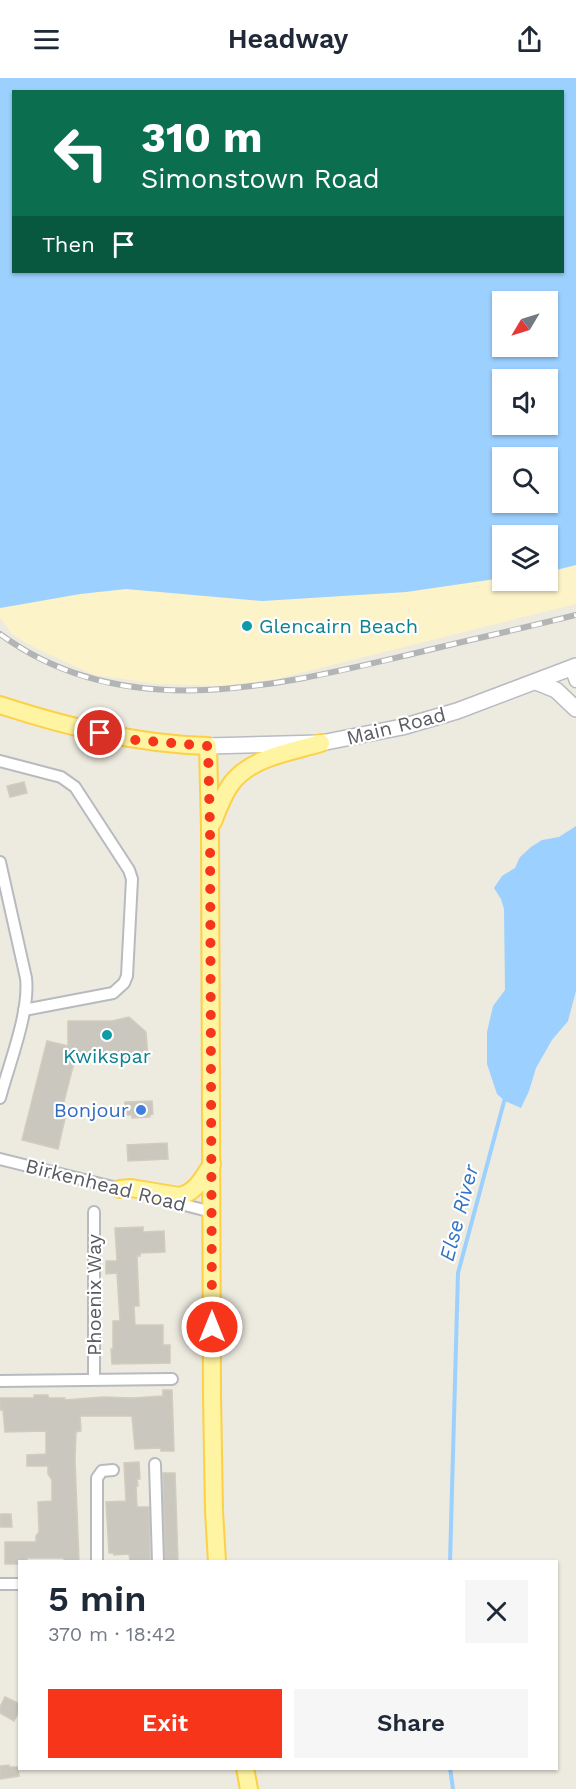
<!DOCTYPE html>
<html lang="en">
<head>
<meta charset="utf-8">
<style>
  :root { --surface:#fff; --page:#f6f6f7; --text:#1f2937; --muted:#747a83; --accent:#f6351b }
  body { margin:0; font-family:"Work Sans",sans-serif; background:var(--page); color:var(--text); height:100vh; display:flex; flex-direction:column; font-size:22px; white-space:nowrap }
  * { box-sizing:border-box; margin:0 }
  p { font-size:20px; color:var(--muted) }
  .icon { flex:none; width:33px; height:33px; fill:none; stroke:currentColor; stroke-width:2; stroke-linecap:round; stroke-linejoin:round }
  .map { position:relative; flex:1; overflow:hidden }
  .side { position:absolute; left:18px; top:1482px; width:540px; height:210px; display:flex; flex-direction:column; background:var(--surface); border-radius:0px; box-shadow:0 2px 4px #0004 }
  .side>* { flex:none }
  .top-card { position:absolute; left:12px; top:12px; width:552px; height:183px; border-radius:0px; box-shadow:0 2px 4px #0004; background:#0b6e4f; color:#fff; overflow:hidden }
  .needle { width:39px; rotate:232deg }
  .tools { position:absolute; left:492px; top:213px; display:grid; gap:12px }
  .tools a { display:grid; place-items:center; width:66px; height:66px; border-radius:0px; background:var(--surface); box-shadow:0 2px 4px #0004; font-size:30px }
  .pin { position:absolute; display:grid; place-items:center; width:51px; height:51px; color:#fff; margin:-26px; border:3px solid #fff; border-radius:50%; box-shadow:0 2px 6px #0007 }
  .me { position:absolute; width:66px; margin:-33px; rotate:0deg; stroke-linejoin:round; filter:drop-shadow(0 0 4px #0008) }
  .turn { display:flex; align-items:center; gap:21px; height:126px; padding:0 30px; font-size:27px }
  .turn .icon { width:78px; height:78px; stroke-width:2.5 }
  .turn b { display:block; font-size:42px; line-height:51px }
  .then { display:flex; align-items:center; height:57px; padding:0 30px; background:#0003; gap:12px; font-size:22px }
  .round { display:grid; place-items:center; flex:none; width:63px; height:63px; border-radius:0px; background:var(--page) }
  .head { display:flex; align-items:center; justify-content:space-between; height:102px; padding:0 30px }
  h1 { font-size:36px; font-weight:600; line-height:45px }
  .cta { display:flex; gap:12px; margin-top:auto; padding:12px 30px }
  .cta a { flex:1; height:69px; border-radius:0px; background:var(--accent); color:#fff; font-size:24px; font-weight:600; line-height:69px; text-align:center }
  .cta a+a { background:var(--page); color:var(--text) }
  header { display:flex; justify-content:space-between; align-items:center; height:78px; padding:0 30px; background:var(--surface); font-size:27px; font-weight:600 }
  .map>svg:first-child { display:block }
  .sand { fill:#fdf3c9 }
  .water { fill:#9cd0ff; fill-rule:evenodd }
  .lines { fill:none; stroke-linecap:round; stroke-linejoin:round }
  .stream { stroke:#9cd0ff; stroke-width:4 }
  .building { fill:#c9c7be; stroke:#d2ccbd; stroke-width:1.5 }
  .minor-casing { stroke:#b7babf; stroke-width:14 }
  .tertiary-casing { stroke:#b7babf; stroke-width:15 }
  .secondary-casing { stroke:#b8bbc2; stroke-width:18 }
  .primary-casing { stroke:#fcd148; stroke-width:20 }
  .minor { stroke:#fff; stroke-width:10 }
  .tertiary { stroke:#fff; stroke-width:12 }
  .secondary { stroke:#fff; stroke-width:15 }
  .primary { stroke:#fff4a1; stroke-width:16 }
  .rail-casing { stroke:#b3b4b4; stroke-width:6 }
  .rail { stroke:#fff; stroke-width:4; stroke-dasharray:11; stroke-linecap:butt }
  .route { stroke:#f6351b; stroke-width:10; stroke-dasharray:0 18 }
  .culture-dot { fill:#0f9aa8; stroke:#fff; stroke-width:2 }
  .shop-dot { fill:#3f7fe0; stroke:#fff; stroke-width:2 }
  .labels { text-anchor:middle; stroke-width:4.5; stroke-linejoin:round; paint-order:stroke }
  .culture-label { font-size:20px; fill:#0d838f; stroke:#fff; text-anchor:start }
  .street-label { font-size:20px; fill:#585c61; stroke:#fff }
  .shop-label { font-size:20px; fill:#366cbe; stroke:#fff; text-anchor:end }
  .water-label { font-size:21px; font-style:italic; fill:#3474c2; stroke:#fff }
</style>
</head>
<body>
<header><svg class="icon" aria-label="menu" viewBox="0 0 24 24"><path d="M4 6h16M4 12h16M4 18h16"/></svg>Headway<svg class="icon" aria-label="share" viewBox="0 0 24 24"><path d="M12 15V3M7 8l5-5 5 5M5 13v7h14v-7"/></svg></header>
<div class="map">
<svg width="576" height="1711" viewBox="0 0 576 1711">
  <rect width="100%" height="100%" fill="#edeadf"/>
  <path class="sand" d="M576,487V526L276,601L224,608L159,606L94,597L31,568L12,556L0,540V530L80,516L126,511L262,523L406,514L502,500V502H548V494Z"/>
  <g class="water">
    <path d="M0,0H576V487L548,494V458H502V500L406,514L262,523L126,511L80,516L0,530ZM14,14H562V194H14ZM502,224H548V268H502ZM502,302H548V346H502ZM502,380H548V424H502Z"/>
    <path d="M576,748V913L568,943L552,962L536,990L529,1013L521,1030L505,1023L497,1016L487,986V954L493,928L505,912L504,831L501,821L494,810L502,798L515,790L520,779L531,769L542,762L559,759Z"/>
  </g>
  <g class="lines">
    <g class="stream">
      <path d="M450,1484L458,1195L505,1020"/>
      <path d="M450,1690L453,1711"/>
    </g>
  </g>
  <g class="building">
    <path d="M24,704L27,715L10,719L7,708Z"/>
    <path d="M129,939L146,954L148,981H112V977H76L61,1035L66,1036L58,1071L22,1062L47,963L68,968V943H112Z"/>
    <path d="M152,1023L153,1036L150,1037V1039L132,1040V1037H125V1024Z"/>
    <path d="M167,1065L168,1081L128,1083L127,1067Z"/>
    <path d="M143,1149V1154L164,1153L165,1174L140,1175V1178H137L139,1228H134L135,1247H163V1267H170V1285L112,1286L111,1271H113V1243H120L117,1195L106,1196V1183H117L115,1150Z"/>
    <path d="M163,1312H172L174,1373H161V1370L135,1371L132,1338H80L81,1353L76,1354L75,1382L79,1484H64V1480H27V1484H20V1486H5V1464H36V1458L39,1454L38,1424L52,1423V1402L48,1396V1388H27V1377L46,1376V1353L5,1354L3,1332H0V1320H34V1317H48V1320H65V1322L103,1319L133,1320L163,1318Z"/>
    <path d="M139,1384L140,1401H137L138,1408H136L137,1429H149L150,1483L130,1484L129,1476L114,1477V1475H109L106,1424L126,1423L124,1385Z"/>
    <path d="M163,1395H175L178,1484H165Z"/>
    <path d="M0,1436H11L12,1449H0Z"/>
    <path d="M5,1619L20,1626V1632L14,1643L0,1635V1629Z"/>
    <path d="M9,1687V1689H18L19,1698L0,1701V1688Z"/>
  </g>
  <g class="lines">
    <g class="minor-casing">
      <g id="minor">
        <path d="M0,683L61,699L75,709L129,792L132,801L127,898L124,905L113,915L24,932"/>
        <path d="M0,784L26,900C30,934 9,986 0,1020"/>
        <path d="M0,1081L125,1112"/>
        <path d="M169,1123L212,1134"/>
        <path d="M94,1134V1301"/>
        <path d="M0,1303L172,1301"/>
        <path d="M155,1386L158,1484"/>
        <path d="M97,1484V1400L102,1393L113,1392"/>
        <path d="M0,1506H20"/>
      </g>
    </g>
    <g class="tertiary-casing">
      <path id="tertiary" d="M571,590L576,603"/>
    </g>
    <g class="secondary-casing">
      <g id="secondary">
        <path d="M536,604L556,612L576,631"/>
        <path d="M208,668L321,665L402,649L457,633L576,588"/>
      </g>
    </g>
    <g class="primary-casing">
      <g id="primary">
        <path d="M0,627C68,649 136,666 208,668L210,751L212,1318L214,1433L217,1484"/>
        <path d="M213,744C218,731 223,717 231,706C251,679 291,674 321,665"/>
        <path d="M120,1111L131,1110L179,1118C196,1115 203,1099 212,1086"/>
        <path d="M245,1690L249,1711"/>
      </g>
    </g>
    <use href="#minor" class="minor"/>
    <use href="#tertiary" class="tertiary"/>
    <use href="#secondary" class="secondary"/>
    <use href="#primary" class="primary"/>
    <g class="rail-casing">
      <path id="rail" d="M0,556C122,646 273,609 408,577C464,563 520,551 576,537"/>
    </g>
    <use href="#rail" class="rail"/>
  </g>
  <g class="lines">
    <path class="route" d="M100,655L135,662L208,668L210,751L212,1249"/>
  </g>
  <g class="culture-dot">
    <circle cx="247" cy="548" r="6"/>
    <circle cx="107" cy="957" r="6"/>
  </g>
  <circle class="shop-dot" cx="141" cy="1032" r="6"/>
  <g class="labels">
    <g class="culture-label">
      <text x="259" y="555">Glencairn Beach</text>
      <text x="107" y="985" text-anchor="middle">Kwikspar</text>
    </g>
    <g class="street-label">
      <text transform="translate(396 648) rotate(-14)" y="7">Main Road</text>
      <text transform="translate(106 1107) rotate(14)" y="7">Birkenhead Road</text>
      <text transform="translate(94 1217) rotate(-90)" y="7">Phoenix Way</text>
    </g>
    <g class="shop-label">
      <text x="129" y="1039">Bonjour</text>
    </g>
    <g class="water-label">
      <text transform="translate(459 1135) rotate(-75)" y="7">Else River</text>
    </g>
  </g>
</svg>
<div class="tools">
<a><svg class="needle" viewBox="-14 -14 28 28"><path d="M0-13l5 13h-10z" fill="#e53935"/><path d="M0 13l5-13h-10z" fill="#747a83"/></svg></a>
<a><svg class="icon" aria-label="sound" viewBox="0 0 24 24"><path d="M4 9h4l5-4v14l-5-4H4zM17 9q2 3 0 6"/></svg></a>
<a><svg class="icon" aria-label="search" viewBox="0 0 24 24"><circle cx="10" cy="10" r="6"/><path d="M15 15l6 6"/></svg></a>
<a><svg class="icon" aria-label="layers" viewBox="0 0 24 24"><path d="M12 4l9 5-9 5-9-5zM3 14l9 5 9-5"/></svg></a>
</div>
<div class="pin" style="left:100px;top:655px;background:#d93025"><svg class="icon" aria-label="arrive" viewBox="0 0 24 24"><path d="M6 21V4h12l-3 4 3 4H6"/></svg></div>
<svg class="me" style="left:212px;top:1249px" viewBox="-20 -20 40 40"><circle r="17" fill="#f6351b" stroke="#fff" stroke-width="3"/><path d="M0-11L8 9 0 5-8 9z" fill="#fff"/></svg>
<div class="top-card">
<div class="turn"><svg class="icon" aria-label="left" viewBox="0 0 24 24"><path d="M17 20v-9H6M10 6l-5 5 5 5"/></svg><div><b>310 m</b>Simonstown Road</div></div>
<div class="then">Then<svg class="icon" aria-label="arrive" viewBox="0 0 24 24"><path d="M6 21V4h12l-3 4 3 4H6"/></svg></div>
</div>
<section class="side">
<div class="head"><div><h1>5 min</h1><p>370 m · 18:42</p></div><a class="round"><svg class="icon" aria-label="close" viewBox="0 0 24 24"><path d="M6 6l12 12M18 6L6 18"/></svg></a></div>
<div class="cta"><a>Exit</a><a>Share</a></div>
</section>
</div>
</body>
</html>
